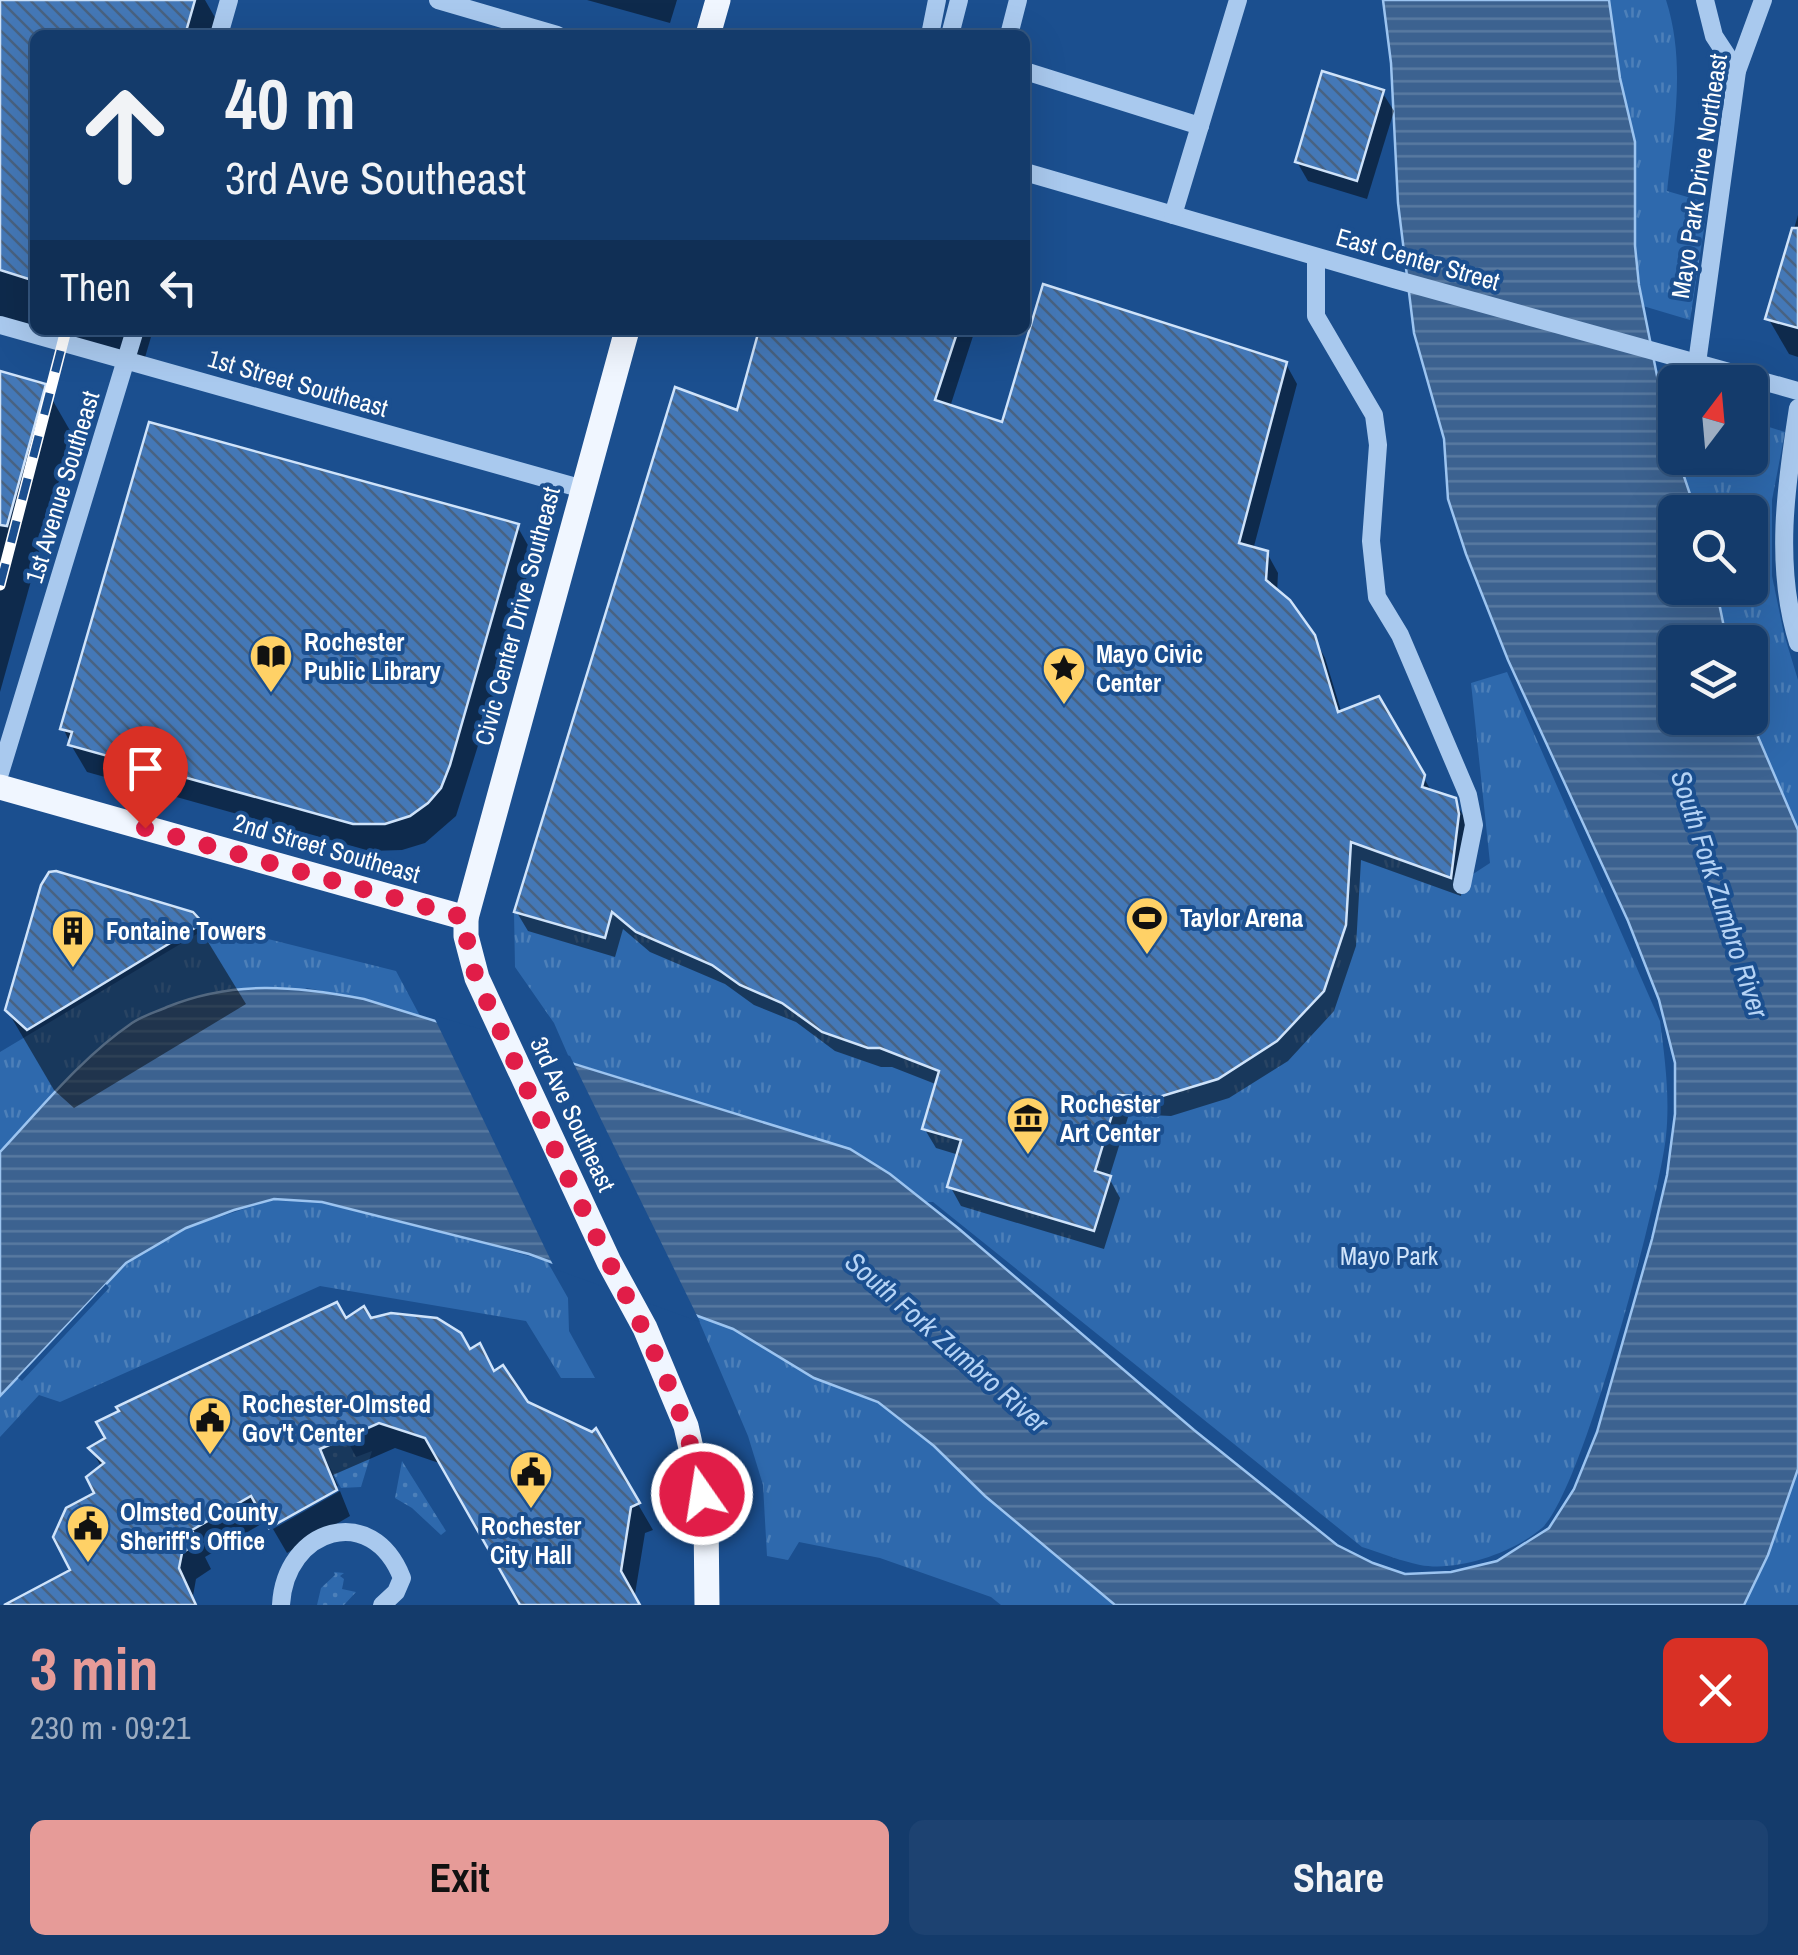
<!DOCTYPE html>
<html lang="en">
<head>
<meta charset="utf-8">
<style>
  :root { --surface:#143b6b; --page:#1d4271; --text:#f1f3f6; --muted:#9dadc1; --line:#33557e; --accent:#e69b98 }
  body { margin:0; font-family:"Archivo Narrow",sans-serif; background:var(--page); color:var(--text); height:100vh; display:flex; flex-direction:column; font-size:38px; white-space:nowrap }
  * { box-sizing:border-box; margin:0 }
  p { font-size:32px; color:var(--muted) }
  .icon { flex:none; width:55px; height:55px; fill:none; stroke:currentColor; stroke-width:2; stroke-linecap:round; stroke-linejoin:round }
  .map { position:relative; height:1605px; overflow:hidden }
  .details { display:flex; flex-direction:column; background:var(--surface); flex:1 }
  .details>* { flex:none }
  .banner { position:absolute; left:30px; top:30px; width:1000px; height:305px; border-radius:15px; box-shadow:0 10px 40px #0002,0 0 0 2px var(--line); background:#143b6b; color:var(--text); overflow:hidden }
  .needle { width:65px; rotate:16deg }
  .controls { position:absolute; left:1658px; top:365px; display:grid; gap:20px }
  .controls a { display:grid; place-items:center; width:110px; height:110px; border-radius:15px; background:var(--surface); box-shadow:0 10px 40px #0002,0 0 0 2px var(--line); font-size:50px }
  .pin { position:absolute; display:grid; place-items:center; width:85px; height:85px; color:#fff; margin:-102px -42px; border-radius:50% 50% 50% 0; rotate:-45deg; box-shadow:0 0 10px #0007 }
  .pin .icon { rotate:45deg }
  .me { position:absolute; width:110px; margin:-55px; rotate:347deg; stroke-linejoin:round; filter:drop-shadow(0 0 8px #0008) }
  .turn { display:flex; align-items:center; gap:35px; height:210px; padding:0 30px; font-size:45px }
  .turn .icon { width:130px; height:130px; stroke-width:2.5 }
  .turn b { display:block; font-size:70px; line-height:85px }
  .then { display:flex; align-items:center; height:95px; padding:0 30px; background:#0003; gap:20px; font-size:38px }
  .round { display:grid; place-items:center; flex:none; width:105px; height:105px; border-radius:15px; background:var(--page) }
  .overview { display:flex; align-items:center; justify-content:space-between; height:170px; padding:0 30px }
  h1 { font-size:60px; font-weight:800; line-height:75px; color:var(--accent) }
  .primary-button { display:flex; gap:20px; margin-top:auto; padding:20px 30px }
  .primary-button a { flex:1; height:115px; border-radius:15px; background:var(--accent); color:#111; font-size:40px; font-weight:800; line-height:115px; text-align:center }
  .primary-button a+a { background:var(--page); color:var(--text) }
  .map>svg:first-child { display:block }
  .grass { fill:url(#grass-dots) }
  .park { fill:url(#park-tufts) }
  .water { fill:url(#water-rules); stroke:#9cc4f0; stroke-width:2.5 }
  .pier { fill:#1b4f8f }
  .shadow { fill:#0007 }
  .building { fill:url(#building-back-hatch); stroke:#cfe3fa; stroke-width:2.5 }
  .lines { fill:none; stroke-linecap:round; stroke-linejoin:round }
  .minor { stroke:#a9c9ee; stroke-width:18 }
  .major { stroke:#f0f6ff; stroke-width:25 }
  .rail-casing { stroke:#fff; stroke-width:11 }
  .rail { stroke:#1b4f8f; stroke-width:8; stroke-dasharray:22; stroke-linecap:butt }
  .route { stroke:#e11d48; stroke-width:18; stroke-dasharray:0 32.4 }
  .labels { text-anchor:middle; stroke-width:8; stroke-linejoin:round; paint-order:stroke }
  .street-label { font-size:25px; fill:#fff; stroke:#1b4f8f }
  .poi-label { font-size:25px; font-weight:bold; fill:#fff; stroke:#1b4f8f; text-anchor:start }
  .park-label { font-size:25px; fill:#cfe3fa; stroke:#1b4f8f }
  .water-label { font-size:28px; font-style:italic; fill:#b5d3f5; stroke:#1b4f8f }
</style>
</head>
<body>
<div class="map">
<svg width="1798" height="1605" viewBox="0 0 1798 1605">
  <defs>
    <pattern id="grass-dots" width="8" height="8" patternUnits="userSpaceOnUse" patternTransform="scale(2.5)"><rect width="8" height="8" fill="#2e69ad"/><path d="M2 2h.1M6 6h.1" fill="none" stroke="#4d80b9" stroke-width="1.8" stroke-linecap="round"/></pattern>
    <pattern id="park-tufts" width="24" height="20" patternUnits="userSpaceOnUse" patternTransform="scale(2.5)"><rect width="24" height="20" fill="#2e69ad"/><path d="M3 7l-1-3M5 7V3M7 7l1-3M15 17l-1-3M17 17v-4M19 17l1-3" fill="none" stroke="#4d80b9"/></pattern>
    <pattern id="water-rules" width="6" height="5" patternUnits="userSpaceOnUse" patternTransform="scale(2.5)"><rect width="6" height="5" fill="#3c6290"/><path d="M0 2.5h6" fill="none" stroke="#597aa1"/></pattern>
    <pattern id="building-back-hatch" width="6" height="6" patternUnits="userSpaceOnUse" patternTransform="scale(2.5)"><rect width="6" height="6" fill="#4478b7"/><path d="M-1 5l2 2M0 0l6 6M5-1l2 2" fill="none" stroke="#486282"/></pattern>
  </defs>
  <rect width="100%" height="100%" fill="#1b4f8f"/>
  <g class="grass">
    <path d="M346,1438L356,1457L372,1451L361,1487L341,1488L320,1449Z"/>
    <path d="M402,1461L446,1531L441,1535L412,1508L395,1498Z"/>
    <path d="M334,1572L344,1573L340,1576L344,1579L342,1589L356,1592L344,1605H317L321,1588L335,1575Z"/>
  </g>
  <g class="park">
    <path d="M1609,0H1666C1686,62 1674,127 1667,191L1708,203L1690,320L1643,306L1635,246V142L1620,78Z"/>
    <path d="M1661,396L1675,400V449Z"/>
    <path d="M1750,421L1785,432L1772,500V576L1784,634L1798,680V830L1750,718V642H1727L1716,588H1750V512H1696L1678,458H1750Z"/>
    <path d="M1507,672L1660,1021C1665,1059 1670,1098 1666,1136C1660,1197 1582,1492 1542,1528C1513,1553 1458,1572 1420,1565C1401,1561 1381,1553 1362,1547L933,1202H925L890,1173L850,1149L571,1062L554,1023L515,967L514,912L604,938L612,912L636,932L712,965L740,985L782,1003L822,1032L868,1048H880L930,1068H940L922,1128L961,1140L947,1187L1093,1231L1110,1176L1095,1171L1118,1095L1159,1097L1218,1079L1277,1041L1324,991L1346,925L1351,842L1451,878H1467L1490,863L1471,683Z"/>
    <path d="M212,925L396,971L420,1016L364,999L307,988L0,1152V1052Z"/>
    <path d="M274,1199L322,1202L373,1213L547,1261L568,1298L569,1331L595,1378H561L526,1321L320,1286L60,1402L39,1395L0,1437V1396L126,1263L186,1228Z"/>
    <path d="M697,1316L733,1329L814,1378L878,1402L934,1446L985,1496L1115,1605H1001L991,1597L880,1558L799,1542L788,1560L767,1556L763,1485L748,1436Z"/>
    <path d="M1798,1469V1605H1744L1768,1555Z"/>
  </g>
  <path class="water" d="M1383,0H1609L1620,78L1635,142V246L1639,285L1667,426L1696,512H1675V588H1716L1727,642H1675V718H1750L1798,830V1469L1768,1555L1744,1605H1115L985,1496L934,1446L878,1402L814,1378L733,1329L529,1254L322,1202L274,1199L234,1210L186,1228L126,1263L0,1396V1152C42,1107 81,1058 132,1023C142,1016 156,1012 167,1007C233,980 296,986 364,999L850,1149L890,1174L958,1228L1194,1430L1337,1545L1373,1563L1405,1574L1451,1572L1497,1561L1549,1528L1574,1489L1597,1432L1652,1239L1667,1175L1675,1114V1063L1659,1000L1628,921L1508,660L1466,554L1448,499L1444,439L1414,333L1398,203L1391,63Z"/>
  <g class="pier">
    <path d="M433,1015L570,1056L700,1322L555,1269Z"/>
    <path d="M106,1284L109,1288L22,1381L18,1378Z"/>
  </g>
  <g class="shadow">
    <path d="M0,0H205L225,35H35V328L0,317Z"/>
    <path d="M587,0H677L670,23Z"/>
    <path d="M1382,92L1394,111L1367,199L1308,181L1297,162Z"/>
    <path d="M1798,215V357L1789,354L1768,318Z"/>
    <path d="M43,330H153L144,361Z"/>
    <path d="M762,330H975L950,407L1004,426L1286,364L1297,384L1253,550L1267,553L1278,573L1277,593L1313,636L1325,658L1342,714L1378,699L1433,794L1454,800L1466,820L1469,836L1461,896L1361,860L1356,946L1334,1011L1288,1061L1229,1098L1171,1116L1129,1114L1109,1178L1120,1198L1104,1249L961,1206L950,1186L959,1155L936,1148L924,1128L938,1085L892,1067H881L835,1051L796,1022L754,1005L725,984L650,952L623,929L615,957L528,931L516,911L738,413Z"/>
    <path d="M0,374L45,387L72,434L0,692Z"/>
    <path d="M517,526L533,554L496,688L456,816L425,843L402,850L370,851L87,772L71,745L63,728Z"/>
    <path d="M191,914L246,1004L74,1108L54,1090L7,1010Z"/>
    <path d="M346,1321H370L469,1352L527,1404L592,1435L596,1432L653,1530L645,1533L634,1600L637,1605H522L442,1464L395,1448L333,1475L338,1486L270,1525L268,1520L205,1557L211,1569L196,1579L193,1596L197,1605H21L74,1571L102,1468L91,1449Z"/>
    <path d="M340,1491L350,1516L287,1553L273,1529Z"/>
  </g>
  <g class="building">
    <path d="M0,0H195L185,35H35V281L0,270Z"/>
    <path d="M1322,71L1384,90L1357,181L1295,162Z"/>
    <path d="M1792,228H1798V328L1765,319Z"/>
    <path d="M1043,284L1287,362L1239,543L1268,551L1266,580L1290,600L1315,635L1338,712L1379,696L1425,775L1422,787L1456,798L1459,814L1451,878L1351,842L1346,925L1324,991L1277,1041L1218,1079L1159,1097L1118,1095L1095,1171L1111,1176L1094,1231L947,1187L961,1140L922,1129L939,1071L880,1048H868L822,1032L782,1003L740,985L712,965L636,932L612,912L605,938L514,912L675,387L737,410L759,330H958L935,400L1002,422Z"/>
    <path d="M0,371L46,384L7,526L0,525Z"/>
    <path d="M149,422L519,524L450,765L441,788L428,803L410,816L385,824H353L68,745L72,732L60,729Z"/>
    <path d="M56,871L193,912L203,923L27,1030L5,1010L41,885L49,872Z"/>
    <path d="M337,1302L346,1318L364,1306L371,1318L391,1313L437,1318L461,1333L470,1349L480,1343L494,1371L503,1365L528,1402L592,1432L596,1428L640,1503L631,1507L621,1571L640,1605H520L425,1438L379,1423L320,1449L337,1490L269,1528L251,1496L192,1530L198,1542L182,1553L179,1568L196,1605H4L70,1570L53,1537L66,1508L94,1493L86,1477L104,1463L88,1448L105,1438L96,1422L119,1411L116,1407Z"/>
  </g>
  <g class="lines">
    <g class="minor">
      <path d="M438,0L557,35"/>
      <path d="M1705,0L1714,36L1737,71"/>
      <path d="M219,35L229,0"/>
      <path d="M930,35L937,0"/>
      <path d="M950,35L959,0"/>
      <path d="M1009,35L1018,0"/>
      <path d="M1025,71L1200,126"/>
      <path d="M1025,172L1394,279L1798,391"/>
      <path d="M1173,215L1238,0"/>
      <path d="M1316,257V316L1374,415L1378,445L1371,541L1377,597L1400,635L1468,795L1474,825L1462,885"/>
      <path d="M0,325L583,489"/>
      <path d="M1697,363L1737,71L1763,0"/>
      <path d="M1798,408C1786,485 1774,566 1798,643"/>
      <path d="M0,773L135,330"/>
      <path d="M281,1605C285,1528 372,1501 402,1578L396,1592L382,1605"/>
    </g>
    <g class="major">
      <path d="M708,35L718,0"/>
      <path d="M627,330L466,918V936L477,978L609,1262L645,1328L686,1426L706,1515L707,1605"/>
      <path d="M0,787L466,918"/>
    </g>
    <g class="rail-casing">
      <path id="rail" d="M0,585L66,330"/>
    </g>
    <use href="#rail" class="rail"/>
  </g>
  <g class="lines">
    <path class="route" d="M145,828L466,918V936L476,978C520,1072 562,1169 609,1262C648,1339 686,1407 702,1494"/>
  </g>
  <defs>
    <g id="library-pin" transform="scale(2.25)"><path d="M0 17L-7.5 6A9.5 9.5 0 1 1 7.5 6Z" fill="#ffd166" stroke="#1b4f8f"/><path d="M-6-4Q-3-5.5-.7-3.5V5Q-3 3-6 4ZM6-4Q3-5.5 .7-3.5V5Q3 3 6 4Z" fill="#111"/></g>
    <g id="sight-pin" transform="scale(2.25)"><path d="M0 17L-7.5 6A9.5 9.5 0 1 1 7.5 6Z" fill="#ffd166" stroke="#1b4f8f"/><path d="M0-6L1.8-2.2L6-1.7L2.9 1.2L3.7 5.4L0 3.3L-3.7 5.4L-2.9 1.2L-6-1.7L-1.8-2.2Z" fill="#111"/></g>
    <g id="stadium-pin" transform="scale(2.25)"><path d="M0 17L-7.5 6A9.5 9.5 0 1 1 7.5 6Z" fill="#ffd166" stroke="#1b4f8f"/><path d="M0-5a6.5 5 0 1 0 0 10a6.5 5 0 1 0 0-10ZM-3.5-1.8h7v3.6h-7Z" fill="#111"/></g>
    <g id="building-pin" transform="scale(2.25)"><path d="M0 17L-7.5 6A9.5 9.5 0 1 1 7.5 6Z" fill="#ffd166" stroke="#1b4f8f"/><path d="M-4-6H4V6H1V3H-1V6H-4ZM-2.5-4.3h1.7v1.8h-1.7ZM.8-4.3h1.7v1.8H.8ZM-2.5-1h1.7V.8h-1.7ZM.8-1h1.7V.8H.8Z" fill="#111"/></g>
    <g id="museum-pin" transform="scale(2.25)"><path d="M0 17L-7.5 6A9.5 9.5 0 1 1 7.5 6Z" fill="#ffd166" stroke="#1b4f8f"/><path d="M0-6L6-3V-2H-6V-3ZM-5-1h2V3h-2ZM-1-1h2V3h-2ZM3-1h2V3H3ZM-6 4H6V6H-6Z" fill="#111"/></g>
    <g id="civic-pin" transform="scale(2.25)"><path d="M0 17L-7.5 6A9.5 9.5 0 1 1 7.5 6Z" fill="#ffd166" stroke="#1b4f8f"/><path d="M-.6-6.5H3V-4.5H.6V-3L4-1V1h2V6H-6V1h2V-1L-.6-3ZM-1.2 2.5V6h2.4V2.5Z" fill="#111"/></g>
  </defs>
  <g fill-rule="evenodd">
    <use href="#library-pin" x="271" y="656"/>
    <use href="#sight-pin" x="1064" y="668"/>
    <use href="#stadium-pin" x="1147" y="918"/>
    <use href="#building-pin" x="73" y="931"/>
    <use href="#museum-pin" x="1028" y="1118"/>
    <use href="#civic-pin" x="210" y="1418"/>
    <use href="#civic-pin" x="531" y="1472"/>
    <use href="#civic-pin" x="88" y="1526"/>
  </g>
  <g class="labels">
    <g class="street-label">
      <text transform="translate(1699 176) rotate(-81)" y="9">Mayo Park Drive Northeast</text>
      <text transform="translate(1418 259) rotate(16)" y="9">East Center Street</text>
      <text transform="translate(298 383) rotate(16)" y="9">1st Street Southeast</text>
      <text transform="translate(62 487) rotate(-73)" y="9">1st Avenue Southeast</text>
      <text transform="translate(517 616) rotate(-75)" y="9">Civic Center Drive Southeast</text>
      <text transform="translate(327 848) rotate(16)" y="9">2nd Street Southeast</text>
      <text transform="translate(573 1114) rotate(65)" y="9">3rd Ave Southeast</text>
    </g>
    <g class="poi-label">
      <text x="304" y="651">Rochester<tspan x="304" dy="29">Public Library</tspan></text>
      <text x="1096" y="663">Mayo Civic<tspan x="1096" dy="29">Center</tspan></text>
      <text x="1180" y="927">Taylor Arena</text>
      <text x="106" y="940">Fontaine Towers</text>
      <text x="1060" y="1113">Rochester<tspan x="1060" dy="29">Art Center</tspan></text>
      <text x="242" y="1413">Rochester-Olmsted<tspan x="242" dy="29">Gov't Center</tspan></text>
      <text x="120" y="1521">Olmsted County<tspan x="120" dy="29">Sheriff's Office</tspan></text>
      <text x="531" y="1535" text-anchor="middle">Rochester<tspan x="531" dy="29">City Hall</tspan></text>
    </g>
    <g class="park-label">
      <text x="1389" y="1265">Mayo Park</text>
    </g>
    <g class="water-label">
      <text transform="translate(1720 894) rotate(72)" y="10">South Fork Zumbro River</text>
      <text transform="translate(947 1342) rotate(41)" y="10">South Fork Zumbro River</text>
    </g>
  </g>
</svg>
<div class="controls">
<a><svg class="needle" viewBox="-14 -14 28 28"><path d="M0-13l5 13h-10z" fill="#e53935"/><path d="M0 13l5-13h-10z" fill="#9dadc1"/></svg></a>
<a><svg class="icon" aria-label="search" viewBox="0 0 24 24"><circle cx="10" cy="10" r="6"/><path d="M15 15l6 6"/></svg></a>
<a><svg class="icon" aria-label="layers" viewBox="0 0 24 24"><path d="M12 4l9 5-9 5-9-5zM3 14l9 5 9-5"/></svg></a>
</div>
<div class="pin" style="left:145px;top:828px;background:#d93025"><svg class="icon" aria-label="arrive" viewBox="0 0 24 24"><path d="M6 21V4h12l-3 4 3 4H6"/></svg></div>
<svg class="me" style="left:702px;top:1494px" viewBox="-20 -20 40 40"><circle r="17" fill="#e11d48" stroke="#fff" stroke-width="3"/><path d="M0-11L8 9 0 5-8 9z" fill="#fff"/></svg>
<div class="banner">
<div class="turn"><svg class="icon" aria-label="ahead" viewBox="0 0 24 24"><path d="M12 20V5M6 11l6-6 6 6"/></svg><div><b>40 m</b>3rd Ave Southeast</div></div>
<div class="then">Then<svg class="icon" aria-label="left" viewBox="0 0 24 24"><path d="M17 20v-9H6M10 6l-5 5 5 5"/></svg></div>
</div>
</div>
<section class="details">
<div class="overview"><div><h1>3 min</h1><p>230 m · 09:21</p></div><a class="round" style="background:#d93025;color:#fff"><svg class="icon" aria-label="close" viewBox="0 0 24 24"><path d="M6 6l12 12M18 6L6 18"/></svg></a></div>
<div class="primary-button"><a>Exit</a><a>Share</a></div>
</section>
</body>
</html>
